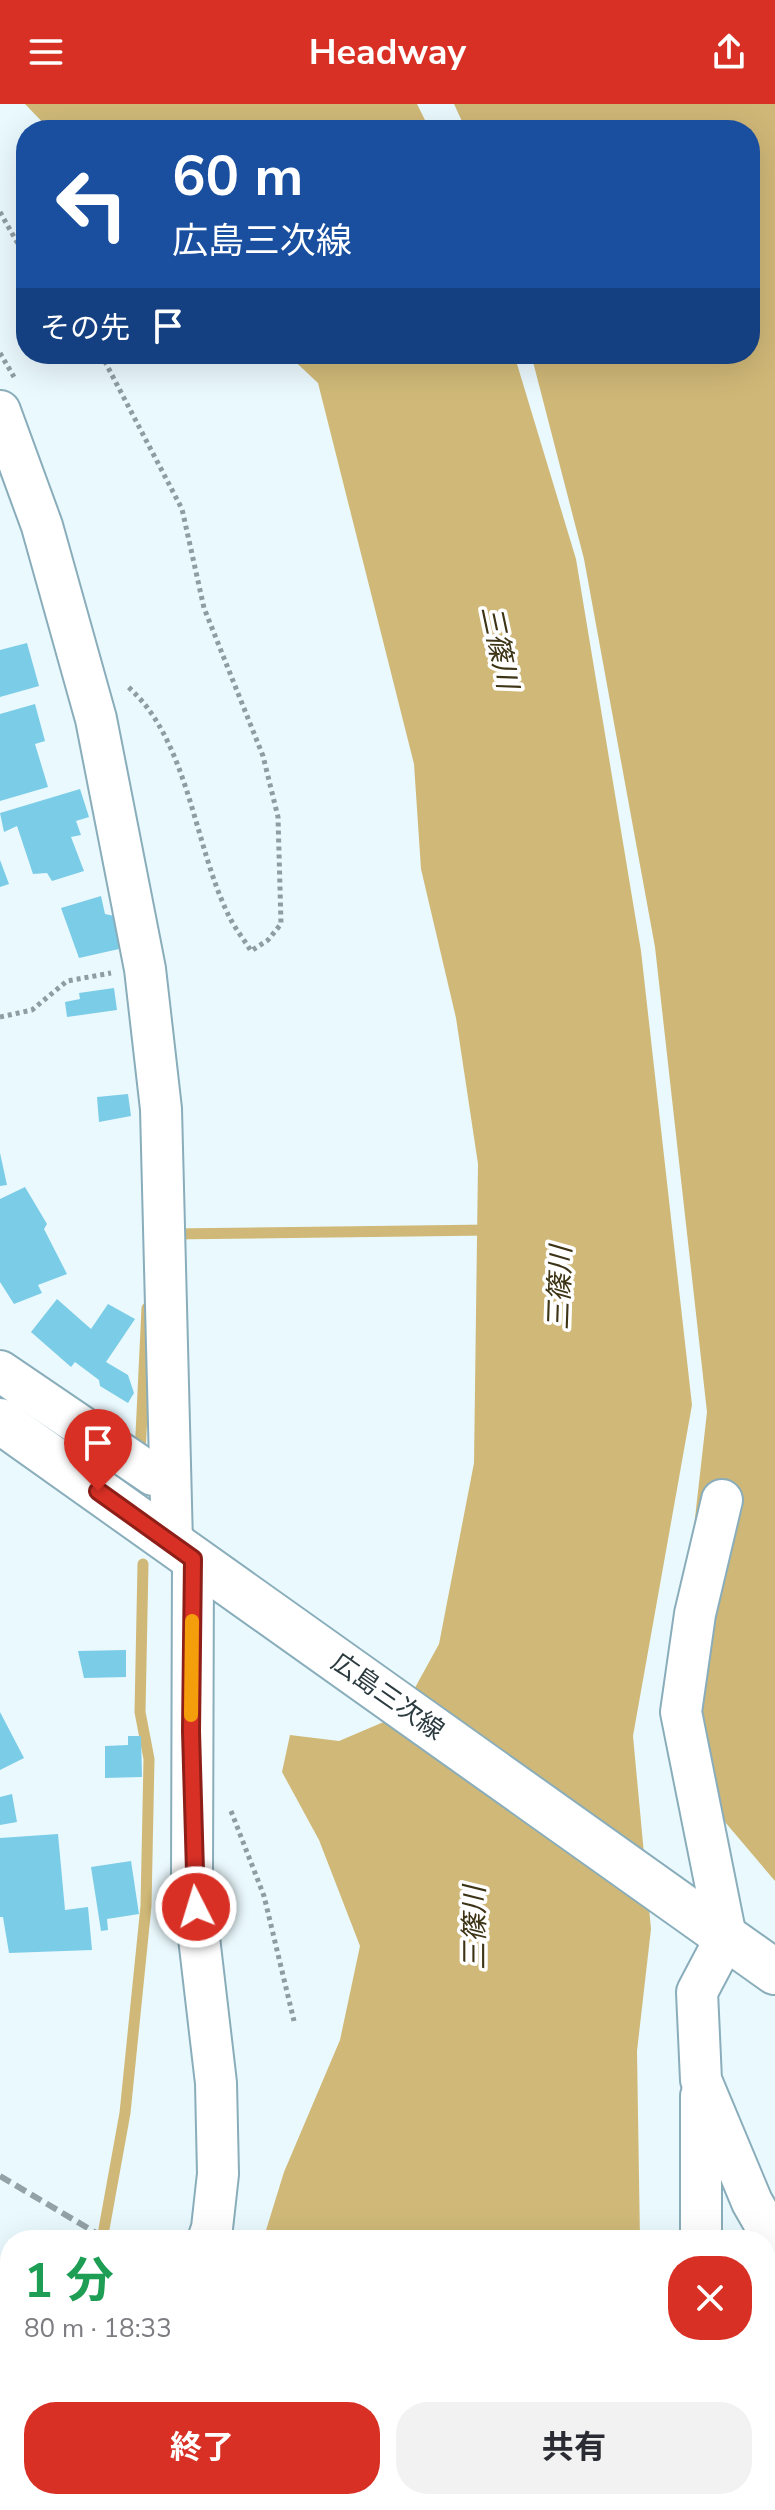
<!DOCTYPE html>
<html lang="ja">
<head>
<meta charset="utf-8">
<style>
  :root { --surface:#fff; --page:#f2f2f3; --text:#2b2b33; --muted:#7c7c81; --accent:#d93025 }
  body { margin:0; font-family:"Nunito Sans","Noto Sans JP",sans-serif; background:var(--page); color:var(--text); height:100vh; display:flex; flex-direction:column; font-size:30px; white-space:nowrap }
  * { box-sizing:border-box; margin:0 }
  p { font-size:26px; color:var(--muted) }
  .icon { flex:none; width:44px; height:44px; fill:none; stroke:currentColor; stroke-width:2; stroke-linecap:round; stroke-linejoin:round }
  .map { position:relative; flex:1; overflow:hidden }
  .panel { position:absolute; left:0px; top:2126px; width:776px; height:280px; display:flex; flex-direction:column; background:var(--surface); border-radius:32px 32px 0 0; box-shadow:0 8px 32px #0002 }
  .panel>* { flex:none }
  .guide { position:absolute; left:16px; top:16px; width:744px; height:244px; border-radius:32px; box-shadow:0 8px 32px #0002; background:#1a4fa0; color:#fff; overflow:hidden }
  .pin { position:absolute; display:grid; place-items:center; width:68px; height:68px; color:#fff; margin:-82px -34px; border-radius:50% 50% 50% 0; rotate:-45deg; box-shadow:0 0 8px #0007 }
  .pin .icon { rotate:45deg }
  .me { position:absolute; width:88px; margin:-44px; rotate:355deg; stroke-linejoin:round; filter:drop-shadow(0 0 6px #0008) }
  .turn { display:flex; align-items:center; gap:28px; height:168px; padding:0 24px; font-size:36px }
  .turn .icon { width:104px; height:104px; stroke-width:2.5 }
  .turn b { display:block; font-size:56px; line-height:68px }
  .then { display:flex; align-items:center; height:76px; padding:0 24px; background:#0003; gap:16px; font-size:30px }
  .round { display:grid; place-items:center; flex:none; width:84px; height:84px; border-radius:32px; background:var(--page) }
  .overview { display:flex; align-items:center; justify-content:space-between; height:136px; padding:0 24px }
  h1 { font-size:48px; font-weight:700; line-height:60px; color:#1e9e55 }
  .action { display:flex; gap:16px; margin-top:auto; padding:16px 24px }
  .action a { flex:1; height:92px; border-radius:32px; background:var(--accent); color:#fff; font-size:32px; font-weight:700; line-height:92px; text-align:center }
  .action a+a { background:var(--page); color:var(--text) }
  header { display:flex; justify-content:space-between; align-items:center; height:104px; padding:0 24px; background:var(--accent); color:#fff; font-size:36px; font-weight:700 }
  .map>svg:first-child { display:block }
  .forest { fill:#cfb777 }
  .water { fill:#d0b978 }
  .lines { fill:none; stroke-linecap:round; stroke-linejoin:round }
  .stream { stroke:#d0b978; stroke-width:11 }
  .building { fill:#7bcce7 }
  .minor-casing { stroke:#89adba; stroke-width:44 }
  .major-casing { stroke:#89adba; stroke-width:48 }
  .path { stroke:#8e9da2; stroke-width:5; stroke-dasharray:4 4; stroke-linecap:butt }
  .minor { stroke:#fff; stroke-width:40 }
  .major { stroke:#fff; stroke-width:44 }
  .rail { stroke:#93a2a7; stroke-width:6; stroke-dasharray:12 6; stroke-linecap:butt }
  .route-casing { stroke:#8d1f18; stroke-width:20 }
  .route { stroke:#d93025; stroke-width:14 }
  .slow { stroke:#f59e0b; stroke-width:14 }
  .labels { text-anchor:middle; stroke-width:7; stroke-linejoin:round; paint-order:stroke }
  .street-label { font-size:26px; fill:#2c3b40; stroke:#fff }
  .water-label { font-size:28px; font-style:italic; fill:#3d3315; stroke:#fff }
</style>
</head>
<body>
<header><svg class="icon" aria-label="menu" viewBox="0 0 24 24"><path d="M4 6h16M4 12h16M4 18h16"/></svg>Headway<svg class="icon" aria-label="share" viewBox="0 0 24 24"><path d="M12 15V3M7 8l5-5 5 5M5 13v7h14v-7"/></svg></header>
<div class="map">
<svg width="775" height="2406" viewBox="0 0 775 2406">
  <rect width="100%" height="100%" fill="#eaf9fe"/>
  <path class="forest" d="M454,0H775V1777L697,1685L676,1582L707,1308L655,843L584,455L531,250H750V26H466Z"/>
  <g class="water">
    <path d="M25,0H417L430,26H50Z"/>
    <path d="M287,250H514L576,455L641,847L692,1301L633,1632L651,1825L637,1947L640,2136H263L284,2068L340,1936L360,1842L319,1736L282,1668L290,1631L339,1637L400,1611L439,1540L474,1359L478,1060L456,914L421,765L414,660L318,279Z"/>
    <path d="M220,2396H539L537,2406H222Z"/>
  </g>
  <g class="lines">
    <g class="stream">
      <path d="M171,1130L490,1126"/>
      <path d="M140,1351L147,1204"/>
      <path d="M102,2136L125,2009L146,1802L149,1655L140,1608L143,1460"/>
      <path d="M3,2406L10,2386"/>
    </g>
  </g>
  <g class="building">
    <path d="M27,539L39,582L0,593V546Z"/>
    <path d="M35,600L45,637L35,640L48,683L0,697V610Z"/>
    <path d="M80,685L89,713L76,717L81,731L71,733L84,767L52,777L47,769L33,770L17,722L4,728L0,709Z"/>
    <path d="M0,756L9,780L0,783Z"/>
    <path d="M101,792L105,810L115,812L119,845L79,854L61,804Z"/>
    <path d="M114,884L117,906L67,913L65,898L80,895L79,889Z"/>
    <path d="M128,990L131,1012L99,1018L97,993Z"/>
    <path d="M0,1049L7,1081L0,1082Z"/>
    <path d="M25,1083L47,1120L44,1125L67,1170L38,1181L42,1189L14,1200L0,1178V1095Z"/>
    <path d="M57,1195L91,1225L108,1200L135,1215L106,1258L128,1271L134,1289L128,1299L100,1282L99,1276L75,1258L71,1263L31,1228Z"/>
    <path d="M126,1546V1573L84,1574L78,1547Z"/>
    <path d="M0,1608L24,1654L0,1666Z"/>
    <path d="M128,1632H141L142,1673L105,1674V1642L128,1641Z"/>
    <path d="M12,1690L17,1718L0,1721V1693Z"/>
    <path d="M58,1730L65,1806L88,1803L92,1846L9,1849L3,1813H0V1734Z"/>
    <path d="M131,1757L139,1810L107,1815L108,1826L101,1827L91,1763Z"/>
  </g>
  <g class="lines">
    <g class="minor-casing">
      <g id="minor">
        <path d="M0,307L42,422L96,615L145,865L161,1005L172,1439"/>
        <path d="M0,1267L153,1371"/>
        <path d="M722,1396L695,1510L681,1608L726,1833L697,1888L701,1976L752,2098L775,2138"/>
        <path d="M193,1455L192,1774L216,1979L218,2070L212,2124L208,2136"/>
        <path d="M701,2136V1992"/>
        <path d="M40,2406L44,2396"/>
        <path d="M72,2406L79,2396"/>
        <path d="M667,2406L669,2396"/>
      </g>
    </g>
    <g class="major-casing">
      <path id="major" d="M0,1317L775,1868"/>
    </g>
    <g class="path">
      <path d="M0,108L26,154"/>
      <path d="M0,249L14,273"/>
      <path d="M101,250L182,405L204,504L263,652L278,713L281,820L268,836L251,847C245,837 237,827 231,816C194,746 190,636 127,582"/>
      <path d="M0,913L32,906L67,877L111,869"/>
      <path d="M231,1707L264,1792L294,1917"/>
      <path d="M0,2349L10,2354"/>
      <path d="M0,2371L10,2356"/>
    </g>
    <use href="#minor" class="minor"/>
    <use href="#major" class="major"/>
    <g class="rail">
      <path d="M0,2072L108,2136"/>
      <path d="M705,2396L728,2406"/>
    </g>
  </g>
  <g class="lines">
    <g class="route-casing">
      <path id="route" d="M98,1387L193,1455L191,1627L196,1803"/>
    </g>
    <use href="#route" class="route"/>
    <path class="slow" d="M191,1611L192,1517"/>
  </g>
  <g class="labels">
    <g class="street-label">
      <text transform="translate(388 1592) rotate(35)" y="9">広島三次線</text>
    </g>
    <g class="water-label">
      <text transform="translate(500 543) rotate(78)" y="10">三篠川</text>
      <text transform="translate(559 1184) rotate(-88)" y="10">三篠川</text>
      <text transform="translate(474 1824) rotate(-90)" y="10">三篠川</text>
    </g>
  </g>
</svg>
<div class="pin" style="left:98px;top:1387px;background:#d93025"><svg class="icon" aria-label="arrive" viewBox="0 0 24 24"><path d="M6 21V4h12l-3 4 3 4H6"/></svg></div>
<svg class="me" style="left:196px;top:1803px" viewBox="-20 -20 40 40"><circle r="17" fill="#d93025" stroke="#fff" stroke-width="3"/><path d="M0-11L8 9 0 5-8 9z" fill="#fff"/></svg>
<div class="guide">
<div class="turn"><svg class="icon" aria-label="left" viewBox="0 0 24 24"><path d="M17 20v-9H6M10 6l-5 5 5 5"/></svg><div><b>60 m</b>広島三次線</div></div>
<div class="then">その先<svg class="icon" aria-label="arrive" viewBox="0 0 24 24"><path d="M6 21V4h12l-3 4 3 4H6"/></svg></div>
</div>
<section class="panel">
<div class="overview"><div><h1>1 分</h1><p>80 m · 18:33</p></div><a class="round" style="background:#d93025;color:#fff"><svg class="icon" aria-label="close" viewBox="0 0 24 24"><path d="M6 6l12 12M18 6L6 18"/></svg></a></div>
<div class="action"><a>終了</a><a>共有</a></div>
</section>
</div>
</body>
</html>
